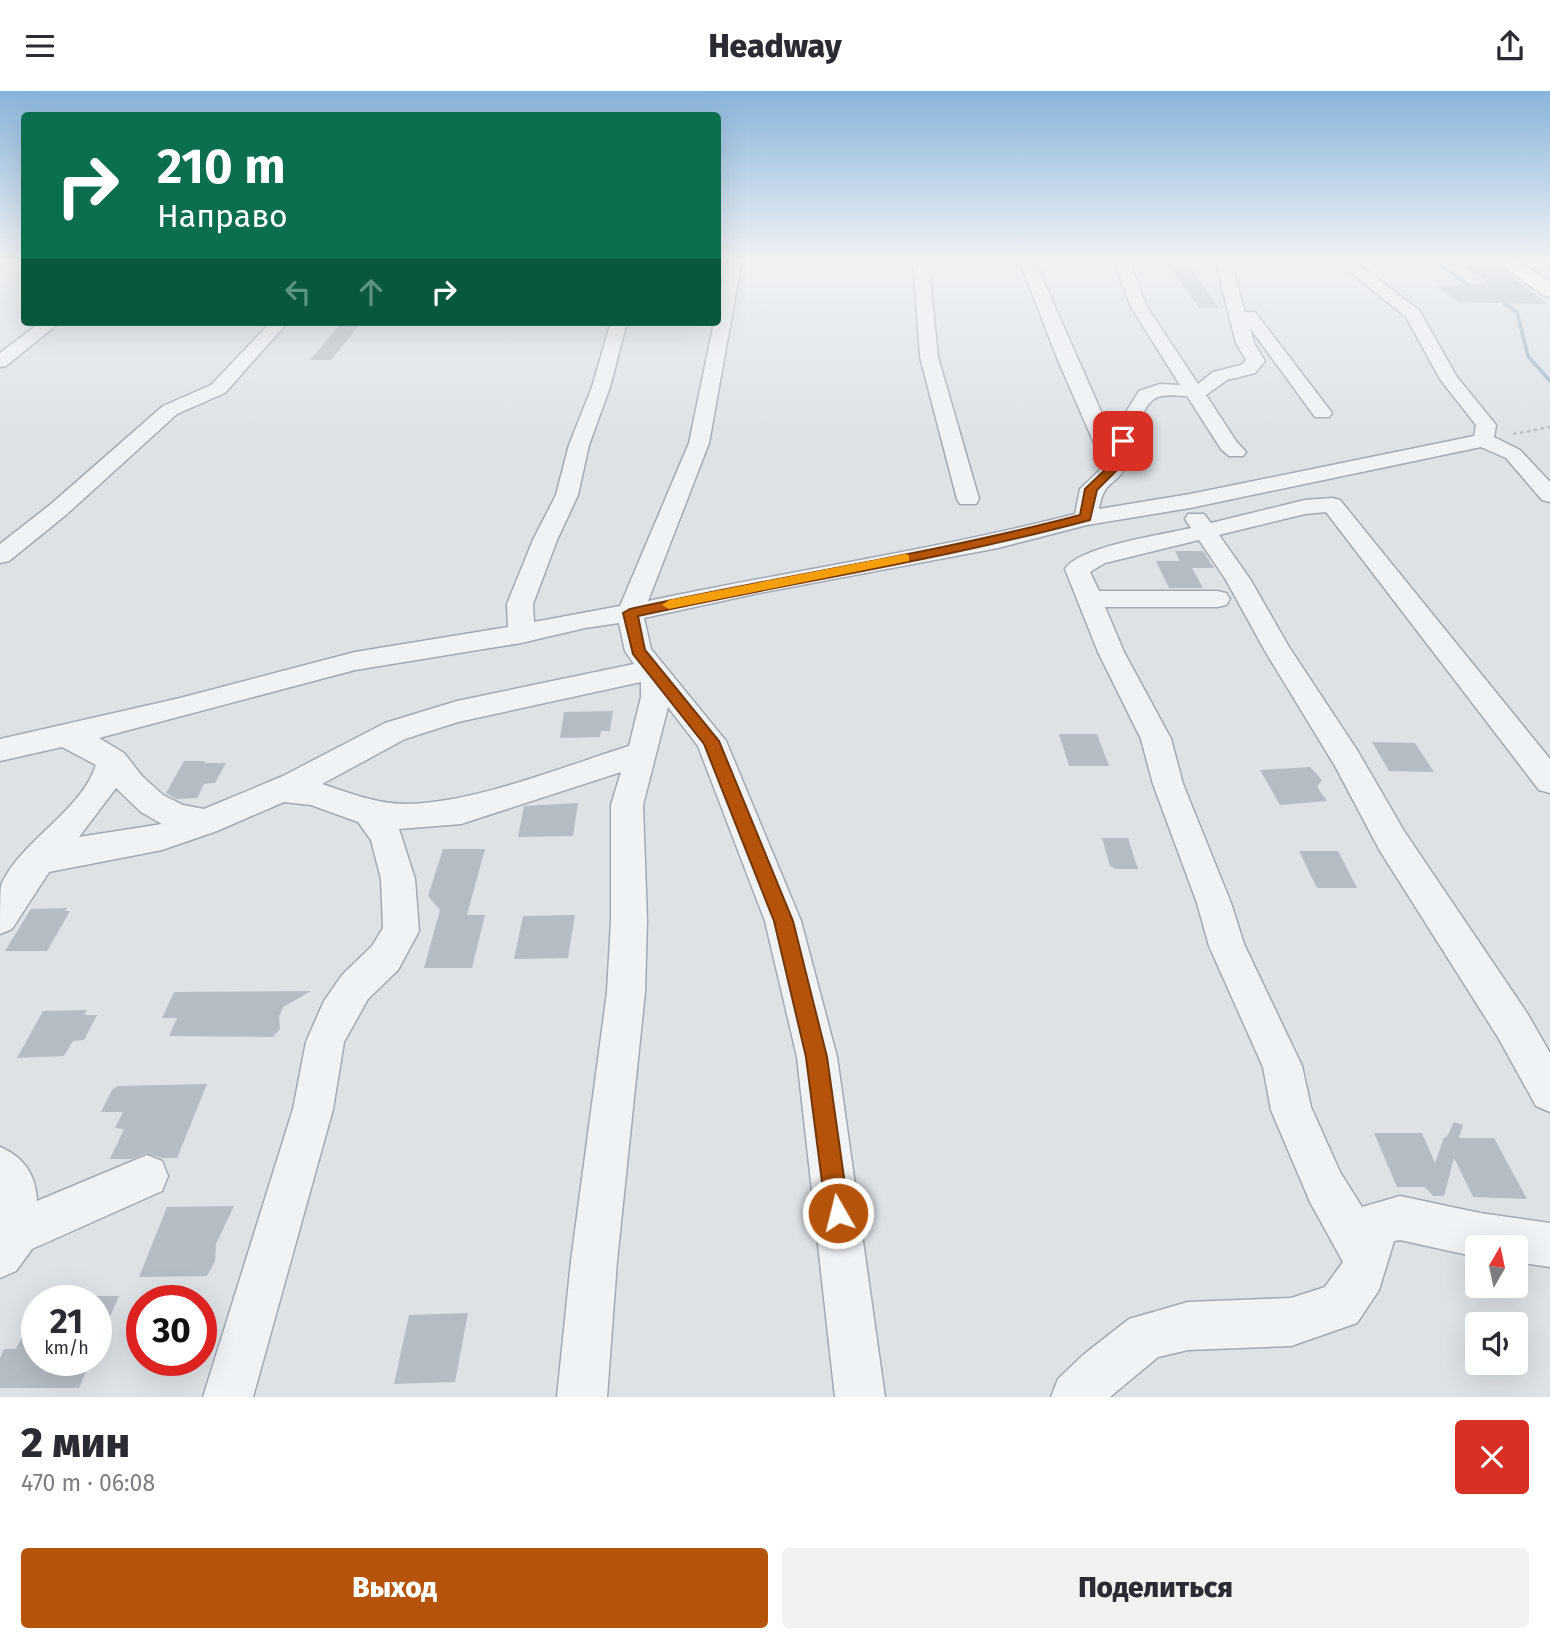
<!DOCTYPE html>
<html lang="ru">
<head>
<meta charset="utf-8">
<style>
  :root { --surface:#fff; --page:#f2f2f3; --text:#2b2b33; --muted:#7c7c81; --accent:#b45309 }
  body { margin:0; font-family:"Fira Sans",sans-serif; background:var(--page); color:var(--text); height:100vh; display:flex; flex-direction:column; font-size:26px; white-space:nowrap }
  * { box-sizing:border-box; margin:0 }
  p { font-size:23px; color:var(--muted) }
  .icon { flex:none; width:38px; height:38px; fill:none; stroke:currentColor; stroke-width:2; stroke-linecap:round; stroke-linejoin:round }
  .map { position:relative; height:1306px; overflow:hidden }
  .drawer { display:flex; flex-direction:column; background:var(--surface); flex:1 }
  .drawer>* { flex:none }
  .guide { position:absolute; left:21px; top:21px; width:700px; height:214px; border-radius:7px; box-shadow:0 7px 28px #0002; background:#0b6e4f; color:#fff; overflow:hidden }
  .needle { width:46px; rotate:9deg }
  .controls { position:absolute; left:1465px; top:1144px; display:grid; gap:14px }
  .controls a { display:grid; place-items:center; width:63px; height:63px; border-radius:7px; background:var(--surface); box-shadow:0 7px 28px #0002; font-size:35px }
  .speed { position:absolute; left:21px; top:1194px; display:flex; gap:14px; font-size:35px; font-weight:700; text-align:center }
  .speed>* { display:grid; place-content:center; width:91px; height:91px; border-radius:50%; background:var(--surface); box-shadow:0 7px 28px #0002; line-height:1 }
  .speed small { font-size:18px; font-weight:400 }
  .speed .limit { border:10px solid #d22; background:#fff; color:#111 }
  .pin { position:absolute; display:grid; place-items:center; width:60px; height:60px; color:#fff; margin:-30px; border-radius:14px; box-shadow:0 4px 10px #0006 }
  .me { position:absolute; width:77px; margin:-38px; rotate:352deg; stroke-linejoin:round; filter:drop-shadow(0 0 5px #0008) }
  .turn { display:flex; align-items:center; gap:24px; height:147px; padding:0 21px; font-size:32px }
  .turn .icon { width:91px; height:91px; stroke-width:2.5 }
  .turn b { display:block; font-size:49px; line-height:60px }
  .lanes { display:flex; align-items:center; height:66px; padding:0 21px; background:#0003; justify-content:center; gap:35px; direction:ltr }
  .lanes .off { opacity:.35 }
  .round { display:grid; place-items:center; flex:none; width:74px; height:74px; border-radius:7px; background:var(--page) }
  .headline { display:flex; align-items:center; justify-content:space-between; height:119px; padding:0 21px }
  h1 { font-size:42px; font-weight:800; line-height:52px }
  .cta { display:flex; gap:14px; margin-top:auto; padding:14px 21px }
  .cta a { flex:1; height:80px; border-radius:7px; background:var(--accent); color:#fff; font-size:28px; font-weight:800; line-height:80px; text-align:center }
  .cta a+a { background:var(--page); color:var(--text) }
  header { display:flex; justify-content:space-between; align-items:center; height:91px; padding:0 21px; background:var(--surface); font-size:32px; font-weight:800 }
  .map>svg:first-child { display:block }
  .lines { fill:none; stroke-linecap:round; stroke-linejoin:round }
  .stream { stroke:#98b4c8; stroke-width:3.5 }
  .building { fill:#b5bcc4 }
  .minor-casing { stroke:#a3a9b1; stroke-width:3 }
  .major-casing { stroke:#9da8b3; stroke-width:3 }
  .path { stroke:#b8bdc2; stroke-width:2.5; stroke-dasharray:3.5 3.5; stroke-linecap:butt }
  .minor { fill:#f0f3f6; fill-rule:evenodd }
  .major { fill:#fff; fill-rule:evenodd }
  .route { fill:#b45309; stroke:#753606; stroke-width:2 }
  .slow { fill:#f59e0b }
</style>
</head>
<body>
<header><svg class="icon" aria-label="menu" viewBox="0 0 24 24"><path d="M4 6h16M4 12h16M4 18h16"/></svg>Headway<svg class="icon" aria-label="share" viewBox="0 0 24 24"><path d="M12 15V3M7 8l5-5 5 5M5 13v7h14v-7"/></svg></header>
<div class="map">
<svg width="1550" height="1306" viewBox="0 0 1550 1306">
  <rect width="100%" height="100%" fill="#dde2e7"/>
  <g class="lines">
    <g class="stream">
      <path d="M1433,168L1472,197"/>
      <path d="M1498,208L1517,221L1528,265L1550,290"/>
    </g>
  </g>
  <g class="building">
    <path d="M1173,168H1184L1219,217H1199L1168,172Z"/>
    <path d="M1461,172H1493L1548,213L1459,211L1435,195L1490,193Z"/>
    <path d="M342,231H362L331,269H310Z"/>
    <path d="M1175,460H1203L1214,477H1192L1203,497H1169L1156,470H1180Z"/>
    <path d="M613,620L610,640H601L600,646L560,647L564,621Z"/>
    <path d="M1059,643H1097L1109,675H1069Z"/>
    <path d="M1372,651L1415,652L1434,681L1389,680Z"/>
    <path d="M184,670H205L204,672H226L215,692L204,693L197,707L176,708L166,702Z"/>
    <path d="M1310,676L1322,689L1317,696L1327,710L1280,714L1260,679Z"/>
    <path d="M578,712L573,745L518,746L524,715Z"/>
    <path d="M1102,747H1128L1138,778H1116L1110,775Z"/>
    <path d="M443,758H485L467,824H485L472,877H424L440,819L428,805Z"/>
    <path d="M1299,760H1338L1357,797H1317Z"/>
    <path d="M67,817L65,820H70L47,860H5L31,818Z"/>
    <path d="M575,824L568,867L514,868L523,825Z"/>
    <path d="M311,900L283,916L279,926L280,938L273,946L169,945L177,927H162L174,901Z"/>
    <path d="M87,919L84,924H97L84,949L73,950L64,965L17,967L43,920Z"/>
    <path d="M207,993L177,1067H162L146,1062L132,1068H110L124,1038L115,1037L123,1021H101L112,999L118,995Z"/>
    <path d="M1454,1031L1463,1034L1459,1047H1494L1527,1108L1473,1106L1454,1067L1444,1105H1433L1425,1096H1397L1374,1042H1422L1435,1072L1444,1046H1447Z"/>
    <path d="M234,1115L216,1153L215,1170L207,1185L139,1186L167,1116Z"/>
    <path d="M96,1205H119L96,1257Z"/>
    <path d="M37,1216V1269H91L79,1297H0V1267L4,1258H16Z"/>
    <path d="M468,1222L455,1291L394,1293L409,1224Z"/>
  </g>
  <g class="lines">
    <g class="minor-casing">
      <g id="minor">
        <path d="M727,168H742L709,352L648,510C790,480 935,459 1075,423L1080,398L1104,375L1057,267L1019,168H1034L1114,350L1121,329L1139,300L1160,293L1180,294L1131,216L1113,168H1128L1147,216L1198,293L1213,281L1241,274L1246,269L1236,252L1215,168H1230L1245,221H1255L1332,322L1329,326H1315L1250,237L1254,252L1265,270L1255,282L1227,289L1206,304L1236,350L1246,361L1243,365H1229L1221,358L1187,305C1178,305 1162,302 1154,308C1139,318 1133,356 1127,373C1118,395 1104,387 1099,418L1190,403L1474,345L1476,334L1440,288L1406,226L1334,168H1351L1419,219L1457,286L1496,334L1494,346L1520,359L1550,391V411L1542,409L1506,367L1481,356L1190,417L1087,434L998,457L759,502L644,527L651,558L726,650L801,830L837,966L885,1306H835L797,966L765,830L698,655L668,616L643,714L647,830L645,901L617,1170L607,1306H557L571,1170L607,901L611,830V714L621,681L461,733L399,738L415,788L419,840L398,879L368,908L344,951L333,1018L253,1306H203L293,1018L306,951L324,910L342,884L372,855L383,837L381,788L371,749L358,731L311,714L284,711L217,740L162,759L49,781L12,838L0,843C0,829 0,806 1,794C21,749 81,721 96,674L62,656L0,670V648L180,607L355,561L508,536L507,513L533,449L556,404L569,354L592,296L611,231H627L610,296L589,354L578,404L557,449L533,513L534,531L620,515L689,352L714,231H718V215ZM619,532L625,560L634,573L457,610L385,632L283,685L204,718L183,714L163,704L142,685L124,662L99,647L355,579L521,552L585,537ZM641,591V606L629,655C562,676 475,712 406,713C376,713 350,702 322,693L405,648L458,631ZM116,697L141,721L162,733L79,746Z"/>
        <path d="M913,168H928L938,266L979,408L976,413H960L957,408L920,266Z"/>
        <path d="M41,231H60L6,275L0,276V262Z"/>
        <path d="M271,231H288L225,302L177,323L67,423L9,470L0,472V453L51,413L163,315L211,294Z"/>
        <path d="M1332,407L1340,409L1550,668V702L1539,699L1326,421L1305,423L1219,444L1250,488L1289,556L1357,659L1404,740L1527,922L1550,962V1021L1536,1015L1499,948L1380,760L1335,675L1265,560L1226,489L1199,449L1105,472L1090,481L1099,500H1217L1226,502L1230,508L1226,514L1217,516H1105L1124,561L1171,648L1183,693L1231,812L1244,853L1302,975L1311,1016L1340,1081L1362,1116L1400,1105L1480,1122L1550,1132V1176L1516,1171V1157H1477V1166L1400,1149L1394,1150L1379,1199L1357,1232L1291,1255L1188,1259L1158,1266L1110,1306H1051L1058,1288L1083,1264L1129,1228L1188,1211L1291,1207L1325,1196L1343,1171L1310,1111L1271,1019L1263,976L1209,855L1197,812L1153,693L1141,648L1098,561L1065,478C1080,455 1162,444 1191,437L1185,428L1188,423H1204L1211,432L1305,409Z"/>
        <path d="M0,1056C24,1066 36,1084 37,1110L147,1064L162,1070L168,1085L162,1100L32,1158L16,1180L0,1187Z"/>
      </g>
    </g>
    <g class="major-casing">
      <path id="major" d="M1492,168H1514L1550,191V206L1543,204Z"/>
    </g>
    <path class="path" d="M1513,343L1550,336"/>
    <use href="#minor" class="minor"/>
    <use href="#major" class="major"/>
  </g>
  <linearGradient id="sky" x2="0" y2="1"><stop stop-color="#88b4db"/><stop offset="0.48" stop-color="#f0f2f4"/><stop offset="1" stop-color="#f0f2f4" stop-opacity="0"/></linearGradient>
  <rect width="1550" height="351" fill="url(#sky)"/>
  <path class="route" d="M1119,348L1129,350L1120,376L1097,399L1090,429C941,469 788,492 638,525L645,559L719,650L793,830L827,966L849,1122L846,1130L838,1134L829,1130L826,1122L806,966L774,830L704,653L633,563L623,522L630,518C780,485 932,463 1080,424L1085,398L1109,375Z"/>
  <path class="slow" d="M905,463L909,464V470L669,518L662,514L669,509Z"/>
</svg>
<div class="controls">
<a><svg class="needle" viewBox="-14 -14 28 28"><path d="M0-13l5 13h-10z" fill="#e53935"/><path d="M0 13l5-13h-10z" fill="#7c7c81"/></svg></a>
<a><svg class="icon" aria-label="sound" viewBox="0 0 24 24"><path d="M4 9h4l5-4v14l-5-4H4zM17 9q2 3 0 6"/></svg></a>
</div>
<div class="speed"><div>21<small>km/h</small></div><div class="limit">30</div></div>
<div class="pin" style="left:1123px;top:350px;background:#d93025"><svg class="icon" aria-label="arrive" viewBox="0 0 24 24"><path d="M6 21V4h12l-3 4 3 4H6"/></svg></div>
<svg class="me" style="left:838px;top:1122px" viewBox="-20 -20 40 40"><circle r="17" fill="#b45309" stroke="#fff" stroke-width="3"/><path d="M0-11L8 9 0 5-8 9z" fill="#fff"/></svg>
<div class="guide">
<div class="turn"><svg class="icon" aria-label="right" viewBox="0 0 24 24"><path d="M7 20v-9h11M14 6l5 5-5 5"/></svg><div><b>210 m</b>Направо</div></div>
<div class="lanes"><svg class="icon off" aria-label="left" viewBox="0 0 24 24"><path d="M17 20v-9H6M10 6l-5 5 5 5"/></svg><svg class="icon off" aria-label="ahead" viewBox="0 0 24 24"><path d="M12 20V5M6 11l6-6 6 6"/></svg><svg class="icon" aria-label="right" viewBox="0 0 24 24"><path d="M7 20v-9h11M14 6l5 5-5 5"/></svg></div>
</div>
</div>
<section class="drawer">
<div class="headline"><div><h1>2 мин</h1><p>470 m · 06:08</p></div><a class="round" style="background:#d93025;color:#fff"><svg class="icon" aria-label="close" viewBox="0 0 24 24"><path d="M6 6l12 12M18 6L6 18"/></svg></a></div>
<div class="cta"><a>Выход</a><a>Поделиться</a></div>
</section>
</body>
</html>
